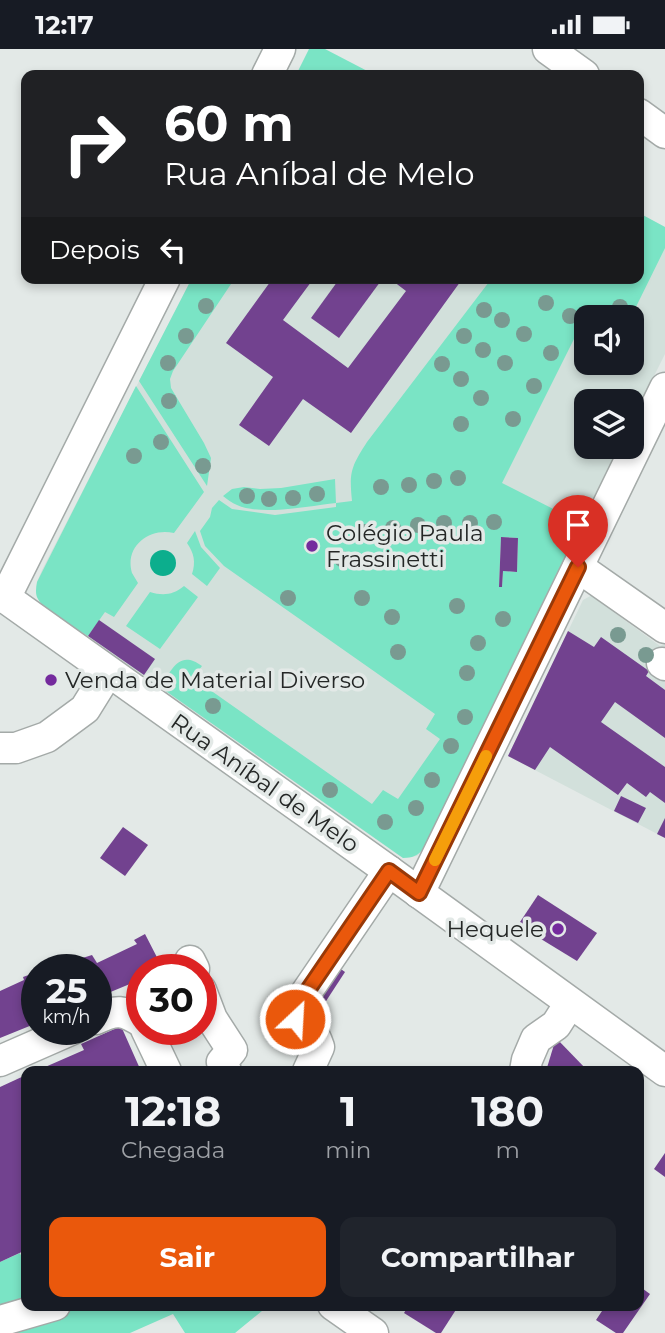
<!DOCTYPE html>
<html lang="pt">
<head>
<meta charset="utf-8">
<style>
  :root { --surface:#171b24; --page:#20242c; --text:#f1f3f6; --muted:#9ea1a6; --accent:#ea580c }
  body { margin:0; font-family:Montserrat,sans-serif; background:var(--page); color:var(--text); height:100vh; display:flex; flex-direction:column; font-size:26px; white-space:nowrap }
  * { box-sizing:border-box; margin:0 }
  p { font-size:23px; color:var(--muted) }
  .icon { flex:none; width:38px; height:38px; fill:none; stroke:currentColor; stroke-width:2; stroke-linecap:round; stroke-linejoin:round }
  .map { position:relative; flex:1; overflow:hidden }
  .side { position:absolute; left:21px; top:1017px; width:623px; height:245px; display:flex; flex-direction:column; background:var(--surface); border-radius:14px; box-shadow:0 4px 10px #0003 }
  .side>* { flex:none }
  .top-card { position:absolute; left:21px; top:21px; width:623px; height:214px; border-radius:14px; box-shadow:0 4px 10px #0003; background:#202124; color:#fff; overflow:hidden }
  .buttons { position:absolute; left:574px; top:256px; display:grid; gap:14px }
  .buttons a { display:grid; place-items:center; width:70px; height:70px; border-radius:14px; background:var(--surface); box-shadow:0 4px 10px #0003; font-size:35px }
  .speed { position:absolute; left:21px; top:905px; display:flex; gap:14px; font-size:35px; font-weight:700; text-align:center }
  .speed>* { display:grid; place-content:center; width:91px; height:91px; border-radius:50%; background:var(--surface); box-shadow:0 4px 10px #0003; line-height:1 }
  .speed small { font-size:18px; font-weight:400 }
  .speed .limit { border:10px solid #d22; background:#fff; color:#111 }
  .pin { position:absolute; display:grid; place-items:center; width:60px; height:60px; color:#fff; margin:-72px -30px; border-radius:50% 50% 50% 0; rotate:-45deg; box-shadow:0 0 7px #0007 }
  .pin .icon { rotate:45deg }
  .me { position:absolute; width:77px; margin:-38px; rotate:25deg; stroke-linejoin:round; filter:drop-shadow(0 0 5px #0008) }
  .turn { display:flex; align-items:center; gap:24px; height:147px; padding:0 28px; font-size:32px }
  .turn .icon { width:91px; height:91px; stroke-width:2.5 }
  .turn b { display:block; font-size:49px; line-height:60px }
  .then { display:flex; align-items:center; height:66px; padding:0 28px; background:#0003; gap:14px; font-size:26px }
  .eta { display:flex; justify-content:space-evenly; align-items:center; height:119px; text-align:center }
  .eta b { font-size:42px; font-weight:700; line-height:49px }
  .action { display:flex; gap:14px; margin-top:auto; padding:14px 28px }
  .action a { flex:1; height:80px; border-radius:14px; background:var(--accent); color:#fff; font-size:28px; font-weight:700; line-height:80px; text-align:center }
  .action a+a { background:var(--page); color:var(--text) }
  .status { display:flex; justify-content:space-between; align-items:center; height:49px; padding:0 35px; background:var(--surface); direction:ltr }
  .status svg { height:19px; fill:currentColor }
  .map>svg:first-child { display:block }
  .built { fill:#d2e0db; fill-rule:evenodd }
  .green { fill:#7ae4c5; fill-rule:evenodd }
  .water { fill:#0cae8d }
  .building { fill:#72428f }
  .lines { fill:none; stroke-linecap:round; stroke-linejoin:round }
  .minor-casing { stroke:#a4aaa8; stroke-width:33 }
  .minor { stroke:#fff; stroke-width:30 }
  .tree { fill:#799a91 }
  .route-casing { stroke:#983908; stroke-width:18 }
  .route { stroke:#ea580c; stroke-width:12 }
  .slow { stroke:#f59e0b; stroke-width:12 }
  .poi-dot { fill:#742a9d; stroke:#e3e9e7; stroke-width:2.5 }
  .labels { text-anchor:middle; stroke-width:7; stroke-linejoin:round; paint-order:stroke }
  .poi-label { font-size:23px; fill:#242726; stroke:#e3e9e7; text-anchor:start }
  .street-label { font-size:23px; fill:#242726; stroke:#e3e9e7 }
</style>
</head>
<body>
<div class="status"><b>12:17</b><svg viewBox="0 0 49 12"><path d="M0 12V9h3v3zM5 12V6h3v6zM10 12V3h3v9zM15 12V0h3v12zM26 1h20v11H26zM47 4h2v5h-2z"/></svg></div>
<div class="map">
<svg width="665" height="1284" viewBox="0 0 665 1284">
  <rect width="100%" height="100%" fill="#e3e9e7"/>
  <g class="built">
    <path d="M639,164L665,178V305L632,371V352H586V397H619L581,474L433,784L422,802L417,807L403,809L397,805L45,558L36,543L37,533L42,521L192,229H639ZM586,268H632V313H586Z"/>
    <path d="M594,545L615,559V564L660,597L665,595V789L508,707L583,551Z"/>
  </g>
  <g class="green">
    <path d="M309,0H325L375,26H296Z"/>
    <path d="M639,164L665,178V199L631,268H586V272H583L502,434L581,474L433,784C424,798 422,809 403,809L160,638C172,621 179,600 202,617L193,629L372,755L383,741L398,750L440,690L426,680L435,665L224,517L205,497L200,482L210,468L212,459L219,451L232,460L275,466L336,458V454C309,457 261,467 237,456C232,454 227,450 223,447L232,440L244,438L260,440L281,439L335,430L336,454L352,452C349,423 351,418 367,393L492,229H639ZM501,488L518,489L517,523L503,522L502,538H499Z"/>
    <path d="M192,229H235L173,322L170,330L171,339L204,394L211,409L207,437L139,332Z"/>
    <path d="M136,337L204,443L174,484C150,478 124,497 132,524C134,527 136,531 138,534L114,568L105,563L88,587C76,580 43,561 38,550C35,545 36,539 37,533Z"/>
    <path d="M195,482L201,498L220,519L207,537L192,525C196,513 194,504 187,494Z"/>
    <path d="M184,537L198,548L160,600L126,577L150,543C163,547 173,546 184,537Z"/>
    <path d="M20,1204L26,1219V1251L0,1257V1213Z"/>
    <path d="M82,1257H268L235,1284H185L173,1265L130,1284H1Z"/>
  </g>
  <circle class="water" cx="163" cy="514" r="13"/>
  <g class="building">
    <path d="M273,229H314L283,271L348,319L406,242L389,229H463L351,384L303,350L269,397L239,376L273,328L226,294Z"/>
    <path d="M340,229H383L339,289L311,269Z"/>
    <path d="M501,488L518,489L517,523L503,522L502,538H499Z"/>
    <path d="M99,571L155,610L144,626L88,587Z"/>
    <path d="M568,582L594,598L601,588L649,622L646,627L665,641V689L615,653L601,673L665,718V754L650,743L646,748L627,734L618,746L550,698L535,721L508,707Z"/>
    <path d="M621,747L646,759L638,774L614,762Z"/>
    <path d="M665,769V789L657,785Z"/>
    <path d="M123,778L148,796L125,827L100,809Z"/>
    <path d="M538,846L597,884L577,912L518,876Z"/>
    <path d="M145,885L163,920H142V930L96,949V920H48L92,906L97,914L137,895L134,891Z"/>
    <path d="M328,911L345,923L315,969L303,955Z"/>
    <path d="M37,923V974L0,989V942L24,931L23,928Z"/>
    <path d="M121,977L141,1022H36L84,1001L81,995Z"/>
    <path d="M556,989L588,1022H546Z"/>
    <path d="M26,1026V1201L0,1213V1038Z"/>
    <path d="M665,1104V1128L654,1120Z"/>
    <path d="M639,1237L650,1245L623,1284H616L596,1271L606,1256H639Z"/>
    <path d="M409,1256H459L441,1284H436L404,1264Z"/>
  </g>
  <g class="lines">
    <g class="minor-casing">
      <g id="minor">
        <path d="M548,0L584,26"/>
        <path d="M267,26L280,0"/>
        <path d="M639,65L665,84"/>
        <path d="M578,518L665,579"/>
        <path d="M0,545L389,822L665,1022"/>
        <path d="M5,549L165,229"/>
        <path d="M662,614L665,616"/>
        <path d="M0,699H16L47,688L85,660L108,623"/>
        <path d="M419,844L665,339"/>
        <path d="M190,912L194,920"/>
        <path d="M201,941L212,970L232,1001L222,1013L226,1022"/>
        <path d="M96,970C117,960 123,961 142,973"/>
        <path d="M146,980L166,1022"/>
        <path d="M0,1012L73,980"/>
        <path d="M308,1022L319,998C318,995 315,988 314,986C304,976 297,980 293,963L389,822"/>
        <path d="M525,1022L527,1011L536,990L556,976L570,954"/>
        <path d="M333,1256L373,1284"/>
        <path d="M0,1272L55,1256"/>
      </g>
    </g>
    <use href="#minor" class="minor"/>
  </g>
  <g class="tree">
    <circle cx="546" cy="254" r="8"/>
    <circle cx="206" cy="257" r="8"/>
    <circle cx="620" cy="258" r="8"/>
    <circle cx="484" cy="261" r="8"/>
    <circle cx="570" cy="267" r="8"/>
    <circle cx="502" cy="271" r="8"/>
    <circle cx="524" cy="285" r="8"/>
    <circle cx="186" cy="287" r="8"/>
    <circle cx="464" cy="287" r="8"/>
    <circle cx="483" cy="301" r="8"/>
    <circle cx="551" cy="304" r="8"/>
    <circle cx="168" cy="314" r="8"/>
    <circle cx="505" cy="314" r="8"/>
    <circle cx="442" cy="315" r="8"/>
    <circle cx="461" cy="330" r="8"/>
    <circle cx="534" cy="337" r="8"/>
    <circle cx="481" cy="349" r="8"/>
    <circle cx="169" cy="352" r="8"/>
    <circle cx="513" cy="370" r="8"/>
    <circle cx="461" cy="375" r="8"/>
    <circle cx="161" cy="393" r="8"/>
    <circle cx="134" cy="407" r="8"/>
    <circle cx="203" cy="417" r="8"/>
    <circle cx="458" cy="429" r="8"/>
    <circle cx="434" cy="432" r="8"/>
    <circle cx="409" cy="436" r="8"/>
    <circle cx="381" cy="438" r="8"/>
    <circle cx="317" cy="445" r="8"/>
    <circle cx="247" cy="447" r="8"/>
    <circle cx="293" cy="449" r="8"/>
    <circle cx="269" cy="450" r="8"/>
    <circle cx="494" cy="473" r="8"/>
    <circle cx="444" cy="474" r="8"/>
    <circle cx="470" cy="474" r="8"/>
    <circle cx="418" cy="476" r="8"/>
    <circle cx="393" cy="479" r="8"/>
    <circle cx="365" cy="483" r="8"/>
    <circle cx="342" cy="510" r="8"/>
    <circle cx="288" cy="549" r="8"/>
    <circle cx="362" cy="549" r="8"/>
    <circle cx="457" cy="557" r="8"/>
    <circle cx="392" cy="568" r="8"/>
    <circle cx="503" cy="570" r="8"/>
    <circle cx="618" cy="586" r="8"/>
    <circle cx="478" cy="594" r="8"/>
    <circle cx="398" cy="603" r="8"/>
    <circle cx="646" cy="606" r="8"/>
    <circle cx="467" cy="624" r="8"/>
    <circle cx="213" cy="657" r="8"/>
    <circle cx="465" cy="668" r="8"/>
    <circle cx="451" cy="697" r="8"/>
    <circle cx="432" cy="731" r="8"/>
    <circle cx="330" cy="741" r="8"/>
    <circle cx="416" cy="759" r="8"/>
    <circle cx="385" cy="773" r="8"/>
  </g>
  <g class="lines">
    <g class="route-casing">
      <path id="route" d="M295,970L293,963L389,822L419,844L578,518"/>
    </g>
    <use href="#route" class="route"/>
    <path class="slow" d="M435,811L486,707"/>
  </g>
  <g class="poi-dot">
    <circle cx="312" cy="497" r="7"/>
    <circle cx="51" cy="631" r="7"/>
    <circle cx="558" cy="880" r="7"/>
  </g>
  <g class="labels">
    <g class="poi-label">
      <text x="326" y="492">Colégio Paula<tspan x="326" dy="26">Frassinetti</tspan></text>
      <text x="65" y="639">Venda de Material Diverso</text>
      <text x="544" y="888" text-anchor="end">Hequele</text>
    </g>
    <g class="street-label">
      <text transform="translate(265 734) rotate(35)" y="8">Rua Aníbal de Melo</text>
    </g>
  </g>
</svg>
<div class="buttons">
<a><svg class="icon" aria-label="sound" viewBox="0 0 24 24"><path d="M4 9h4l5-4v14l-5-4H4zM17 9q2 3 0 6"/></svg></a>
<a><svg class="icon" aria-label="layers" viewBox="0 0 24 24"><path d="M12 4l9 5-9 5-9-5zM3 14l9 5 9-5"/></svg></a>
</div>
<div class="speed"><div>25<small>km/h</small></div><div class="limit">30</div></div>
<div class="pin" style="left:578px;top:518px;background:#d93025"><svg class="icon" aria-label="arrive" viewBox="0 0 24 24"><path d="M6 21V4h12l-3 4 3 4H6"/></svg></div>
<svg class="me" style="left:295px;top:970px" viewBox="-20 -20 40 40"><circle r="17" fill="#ea580c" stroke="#fff" stroke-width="3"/><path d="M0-11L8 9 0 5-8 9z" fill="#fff"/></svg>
<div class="top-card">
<div class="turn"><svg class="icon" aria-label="right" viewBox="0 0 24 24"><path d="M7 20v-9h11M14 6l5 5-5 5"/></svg><div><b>60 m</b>Rua Aníbal de Melo</div></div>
<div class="then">Depois<svg class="icon" aria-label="left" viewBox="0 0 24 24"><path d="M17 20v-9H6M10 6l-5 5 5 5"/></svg></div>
</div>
<section class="side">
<div class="eta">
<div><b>12:18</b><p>Chegada</p></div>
<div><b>1</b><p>min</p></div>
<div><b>180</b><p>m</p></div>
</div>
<div class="action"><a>Sair</a><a>Compartilhar</a></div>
</section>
</div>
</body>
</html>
